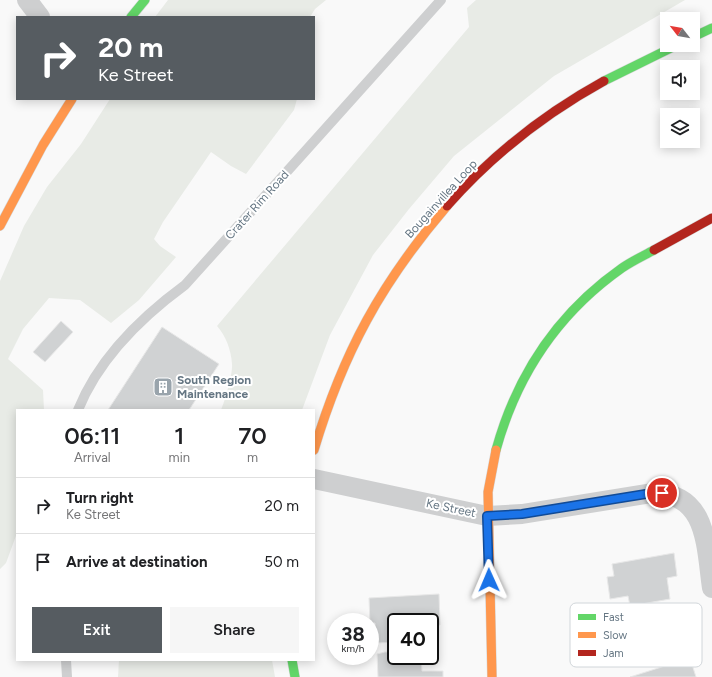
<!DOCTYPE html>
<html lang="en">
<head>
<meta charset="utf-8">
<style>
  :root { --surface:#fff; --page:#f6f6f6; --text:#202124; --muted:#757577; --line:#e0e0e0; --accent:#565c61 }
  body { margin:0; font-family:Figtree,sans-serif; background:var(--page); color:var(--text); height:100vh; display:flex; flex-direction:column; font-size:15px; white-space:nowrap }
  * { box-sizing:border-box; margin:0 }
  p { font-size:13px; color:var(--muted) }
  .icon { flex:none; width:22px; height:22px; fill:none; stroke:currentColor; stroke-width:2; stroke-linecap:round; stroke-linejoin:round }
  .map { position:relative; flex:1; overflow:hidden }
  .sheet { position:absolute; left:16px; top:409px; width:299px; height:252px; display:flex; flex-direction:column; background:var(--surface); border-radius:0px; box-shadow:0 2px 10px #0003 }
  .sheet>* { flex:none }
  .banner { position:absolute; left:16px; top:16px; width:299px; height:84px; border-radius:0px; box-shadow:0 2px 10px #0003; background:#565c61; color:#fff; overflow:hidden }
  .needle { width:26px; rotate:301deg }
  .tools { position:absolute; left:660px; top:12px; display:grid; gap:8px }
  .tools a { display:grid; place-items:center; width:40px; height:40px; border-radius:0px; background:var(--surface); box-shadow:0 2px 10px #0003; font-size:20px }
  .speed { position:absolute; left:327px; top:613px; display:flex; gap:8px; font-size:20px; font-weight:700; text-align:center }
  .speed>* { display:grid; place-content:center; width:52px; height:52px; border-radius:50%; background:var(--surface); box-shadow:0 2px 10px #0003; line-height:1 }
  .speed small { font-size:10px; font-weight:400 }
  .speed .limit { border:2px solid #111; border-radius:6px; background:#fff; color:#111 }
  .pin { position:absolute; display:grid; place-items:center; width:34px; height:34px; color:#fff; margin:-17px; border:2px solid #fff; border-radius:50%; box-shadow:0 1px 4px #0007 }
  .me { position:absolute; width:44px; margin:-22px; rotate:359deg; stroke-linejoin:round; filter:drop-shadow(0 0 3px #0008) }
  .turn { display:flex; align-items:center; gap:14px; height:84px; padding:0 16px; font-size:18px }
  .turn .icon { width:52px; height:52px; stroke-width:2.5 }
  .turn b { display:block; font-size:28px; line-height:34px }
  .eta { display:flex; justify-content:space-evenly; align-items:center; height:68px; text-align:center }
  .eta b { font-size:24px; font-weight:600; line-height:28px }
  .cta { display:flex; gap:8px; margin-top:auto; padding:8px 16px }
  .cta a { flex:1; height:46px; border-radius:0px; background:var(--accent); color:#fff; font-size:16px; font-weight:600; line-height:46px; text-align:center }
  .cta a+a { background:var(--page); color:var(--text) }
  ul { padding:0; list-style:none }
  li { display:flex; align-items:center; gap:12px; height:56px; padding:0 16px; border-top:1px solid var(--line) }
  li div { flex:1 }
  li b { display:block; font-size:15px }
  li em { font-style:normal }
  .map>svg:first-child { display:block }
  .green { fill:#e8ebe6 }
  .building { fill:#d0d2d3; stroke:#e8e8e8 }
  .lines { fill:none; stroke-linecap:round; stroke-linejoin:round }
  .fast-casing { stroke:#d5d6d7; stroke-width:10 }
  .slow-casing { stroke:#d5d6d7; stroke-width:10 }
  .jam-casing { stroke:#d5d6d7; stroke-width:10 }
  .lane { stroke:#cecfd0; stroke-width:10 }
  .street { stroke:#cecfd0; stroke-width:20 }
  .fast { stroke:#63d668; stroke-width:9 }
  .slow { stroke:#ff974d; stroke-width:9 }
  .jam { stroke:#b3261e; stroke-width:9 }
  .route-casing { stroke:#114b97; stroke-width:10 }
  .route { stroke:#1a73e8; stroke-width:7 }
  .labels { text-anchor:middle; stroke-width:4; stroke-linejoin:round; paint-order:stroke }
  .street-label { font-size:12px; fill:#657683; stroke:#fff }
  .poi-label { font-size:12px; font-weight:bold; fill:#657683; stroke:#fff; text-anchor:start }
  .key { fill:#fff; stroke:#d1d6da; stroke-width:1 }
  .key-label { font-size:11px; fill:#657683 }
</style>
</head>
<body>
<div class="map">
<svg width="712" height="677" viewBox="0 0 712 677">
  <rect width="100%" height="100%" fill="#f9f9f9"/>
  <g class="green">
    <path d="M168,0H326L315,9L310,17H155Z"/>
    <path d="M476,0H685L554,76L454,156L409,209L373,255L330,335L302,410H221C225,401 233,373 232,364C231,350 226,336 217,326L469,27L467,8Z"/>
    <path d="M110,99H297L294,110L246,174L231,166L211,152L163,222L154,239L160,246L176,257L139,300L111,323L80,300L49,298L23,329L8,359L43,390L44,410H17V533L6,563L0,569V281L24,226L47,187L81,144Z"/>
    <path d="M119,660H272L275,677H118Z"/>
  </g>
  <g class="building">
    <path d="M61,321L73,332L45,362L33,352Z"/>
    <path d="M162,327L219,364L189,410H108Z"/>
    <path d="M674,553L677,576L667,578L670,599L630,606L628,596L610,599L607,577L614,576L612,564Z"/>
    <path d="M439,594L440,625H430V622H396V642L376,643L375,623H370L369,598Z"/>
    <path d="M385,652H396V656H421L422,671H443V677H378L377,654Z"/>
    <path d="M690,658L696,677H630Z"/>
  </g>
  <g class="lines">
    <g class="fast-casing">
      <g id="fast">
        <path d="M131,17L145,0"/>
        <path d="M693,37L712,28"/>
        <path d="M604,81L677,45"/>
        <path d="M496,450C517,374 558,313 622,268C632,261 643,256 654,250"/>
        <path d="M292,660L295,677"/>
      </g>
    </g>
    <g class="slow-casing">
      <g id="slow">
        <path d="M0,226L43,145L72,99"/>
        <path d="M314,450C343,353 381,283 447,206"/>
        <path d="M492,677L488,492L496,450"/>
      </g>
    </g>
    <g class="jam-casing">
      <g id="jam">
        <path d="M447,206C491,156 546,113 604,81"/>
        <path d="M654,250L712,218"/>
      </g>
    </g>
    <g class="lane">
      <path d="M78,410C99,358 140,318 185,285L441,0"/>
      <path d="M66,660L67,677"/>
    </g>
    <g class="street">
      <path d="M27,0L40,17"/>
      <path d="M314,479L487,516L522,514L652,493C708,492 706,547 712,588"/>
    </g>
    <use href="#fast" class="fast"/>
    <use href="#slow" class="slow"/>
    <use href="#jam" class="jam"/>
  </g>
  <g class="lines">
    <g class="route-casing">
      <path id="route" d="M489,580L487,516L522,514L652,493H662"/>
    </g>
    <use href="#route" class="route"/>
  </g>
  <defs>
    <g id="building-square" transform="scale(1)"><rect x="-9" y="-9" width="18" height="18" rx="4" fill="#99a4ac" stroke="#fff"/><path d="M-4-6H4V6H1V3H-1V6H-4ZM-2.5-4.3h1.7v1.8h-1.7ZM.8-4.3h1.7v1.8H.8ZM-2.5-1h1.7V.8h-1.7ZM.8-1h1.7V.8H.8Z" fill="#fff"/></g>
  </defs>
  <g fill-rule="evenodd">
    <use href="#building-square" x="163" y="387"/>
  </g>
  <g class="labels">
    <g class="street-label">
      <text transform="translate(441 199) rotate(-48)" y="4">Bougainvillea Loop</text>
      <text transform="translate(257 205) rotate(-48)" y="4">Crater Rim Road</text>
      <text transform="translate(451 508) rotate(12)" y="4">Ke Street</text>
    </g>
    <g class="poi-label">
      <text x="177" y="384">South Region<tspan x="177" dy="14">Maintenance</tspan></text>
    </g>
  </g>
  <rect x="570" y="603" width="132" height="64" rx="6" class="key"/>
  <rect x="578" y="614" width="18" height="6" fill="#63d668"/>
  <rect x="578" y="632" width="18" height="6" fill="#ff974d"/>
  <rect x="578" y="650" width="18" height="6" fill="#b3261e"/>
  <g class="key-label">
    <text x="603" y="621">Fast</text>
    <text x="603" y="639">Slow</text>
    <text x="603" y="657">Jam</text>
  </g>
</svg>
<div class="tools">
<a><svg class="needle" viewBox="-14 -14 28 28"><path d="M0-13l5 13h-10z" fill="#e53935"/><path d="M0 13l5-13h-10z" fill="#757577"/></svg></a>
<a><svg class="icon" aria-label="sound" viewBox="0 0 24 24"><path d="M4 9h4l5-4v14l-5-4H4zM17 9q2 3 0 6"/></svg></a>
<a><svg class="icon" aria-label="layers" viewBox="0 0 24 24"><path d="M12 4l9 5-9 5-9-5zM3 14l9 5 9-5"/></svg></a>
</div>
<div class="speed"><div>38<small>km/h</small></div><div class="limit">40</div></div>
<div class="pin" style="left:662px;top:493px;background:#d93025"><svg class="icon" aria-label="arrive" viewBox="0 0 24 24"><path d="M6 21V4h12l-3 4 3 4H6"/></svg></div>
<svg class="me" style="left:489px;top:580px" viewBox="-20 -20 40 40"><path d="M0-17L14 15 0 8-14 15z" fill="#1a73e8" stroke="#fff" stroke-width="4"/></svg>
<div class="banner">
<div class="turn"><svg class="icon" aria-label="right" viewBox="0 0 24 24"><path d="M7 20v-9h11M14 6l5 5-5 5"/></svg><div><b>20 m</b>Ke Street</div></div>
</div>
<section class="sheet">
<div class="eta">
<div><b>06:11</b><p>Arrival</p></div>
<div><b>1</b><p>min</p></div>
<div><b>70</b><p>m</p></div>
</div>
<ul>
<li><svg class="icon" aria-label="right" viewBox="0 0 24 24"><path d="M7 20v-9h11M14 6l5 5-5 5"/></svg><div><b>Turn right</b><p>Ke Street</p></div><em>20 m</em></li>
<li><svg class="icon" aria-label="arrive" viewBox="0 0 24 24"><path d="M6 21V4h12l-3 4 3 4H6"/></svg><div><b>Arrive at destination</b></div><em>50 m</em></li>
</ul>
<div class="cta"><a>Exit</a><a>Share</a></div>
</section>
</div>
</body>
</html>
